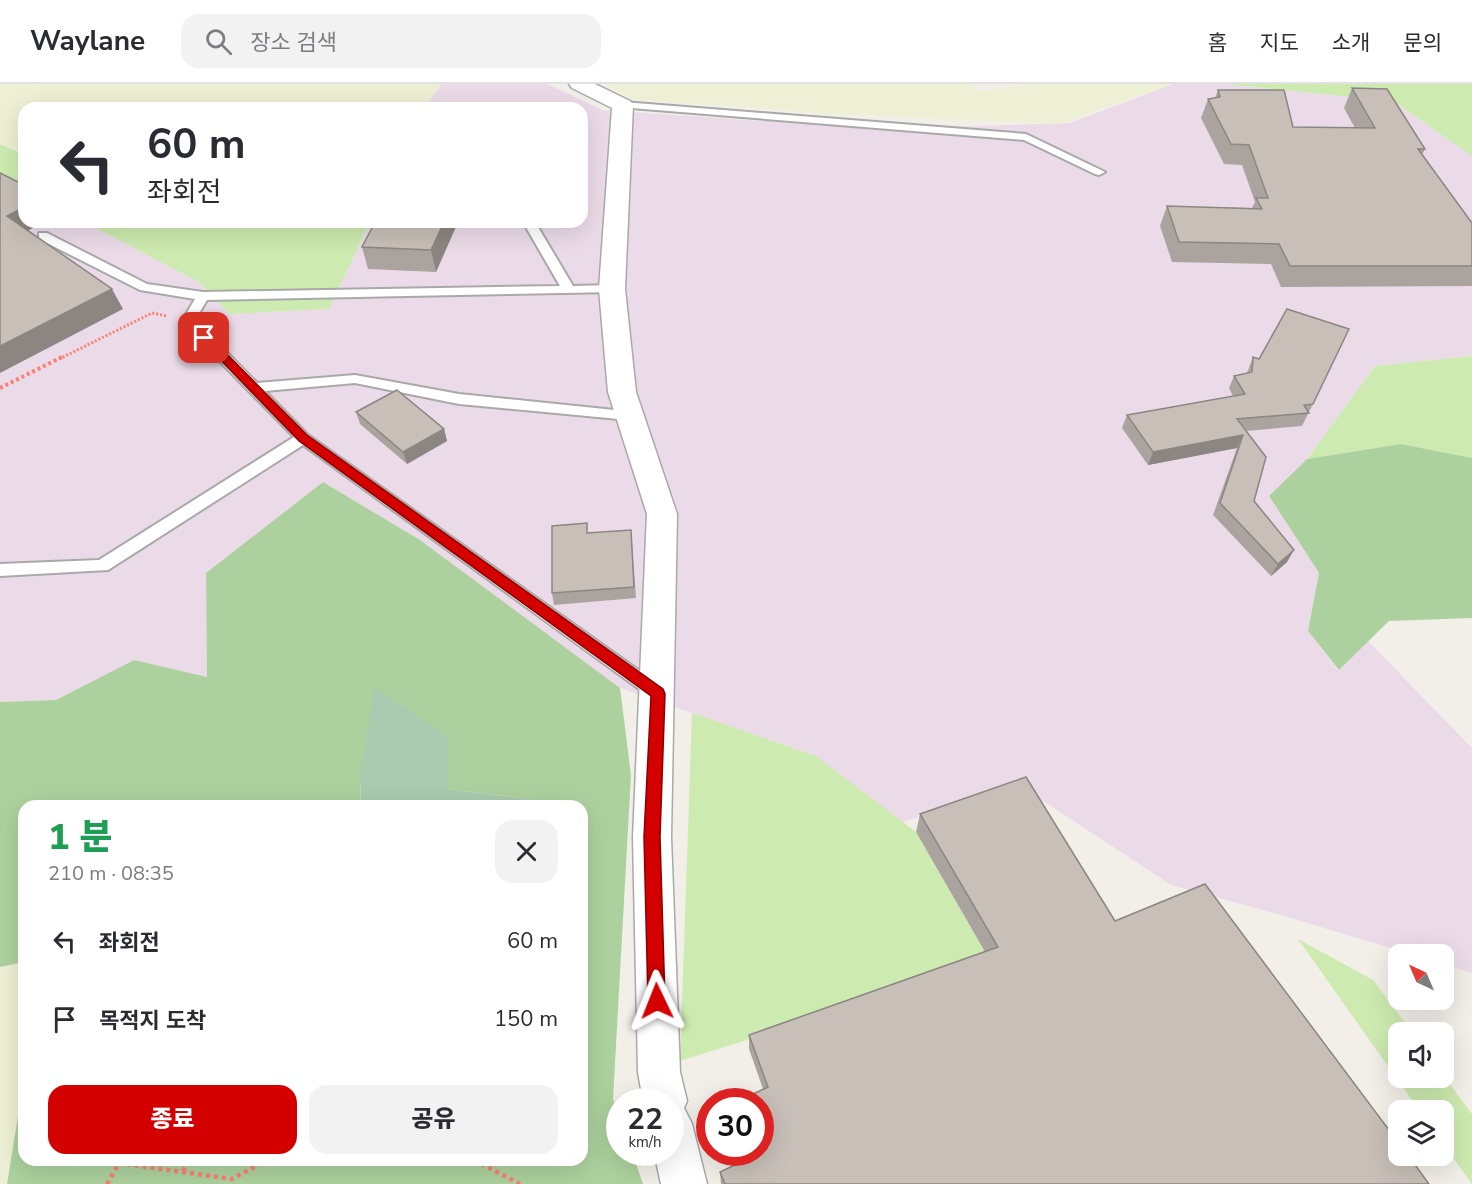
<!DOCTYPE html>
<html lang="ko">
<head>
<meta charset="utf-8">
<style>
  :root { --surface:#fff; --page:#f2f2f3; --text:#2b2b33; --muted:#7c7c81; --line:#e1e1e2; --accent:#d40000 }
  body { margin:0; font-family:"Nunito Sans","Noto Sans KR",sans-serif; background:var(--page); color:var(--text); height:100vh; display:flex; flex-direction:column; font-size:22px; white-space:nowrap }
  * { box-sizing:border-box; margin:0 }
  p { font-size:20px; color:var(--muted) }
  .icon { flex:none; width:33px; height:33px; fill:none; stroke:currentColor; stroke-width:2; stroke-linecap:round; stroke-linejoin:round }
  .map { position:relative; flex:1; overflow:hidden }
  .sheet { position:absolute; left:18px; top:716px; width:570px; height:366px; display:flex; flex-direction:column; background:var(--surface); border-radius:18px; box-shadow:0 6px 24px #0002 }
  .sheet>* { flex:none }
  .banner { position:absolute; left:18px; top:18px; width:570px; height:126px; border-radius:18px; box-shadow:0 6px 24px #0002; background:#fff; color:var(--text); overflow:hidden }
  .needle { width:39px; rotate:316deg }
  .fabs { position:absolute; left:1388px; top:860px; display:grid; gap:12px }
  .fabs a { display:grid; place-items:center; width:66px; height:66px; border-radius:12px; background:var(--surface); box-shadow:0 6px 24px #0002; font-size:30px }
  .speed { position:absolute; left:606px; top:1004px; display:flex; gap:12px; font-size:30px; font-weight:700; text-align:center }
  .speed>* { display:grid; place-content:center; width:78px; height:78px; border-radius:50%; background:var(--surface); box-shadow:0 6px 24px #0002; line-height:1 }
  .speed small { font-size:15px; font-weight:400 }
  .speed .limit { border:9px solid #d22; background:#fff; color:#111 }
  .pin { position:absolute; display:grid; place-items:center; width:51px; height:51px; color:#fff; margin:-26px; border-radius:12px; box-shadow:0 3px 9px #0006 }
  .me { position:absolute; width:66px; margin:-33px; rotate:358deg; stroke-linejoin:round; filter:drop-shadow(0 0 4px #0008) }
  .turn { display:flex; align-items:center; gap:21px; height:126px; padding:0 30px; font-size:27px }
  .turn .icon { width:78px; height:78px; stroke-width:2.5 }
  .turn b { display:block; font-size:42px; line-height:51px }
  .round { display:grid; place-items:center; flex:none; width:63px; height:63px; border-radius:18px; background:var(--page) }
  .head { display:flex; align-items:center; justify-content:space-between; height:102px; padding:0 30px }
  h1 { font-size:36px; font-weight:800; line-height:45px; color:#1e9e55 }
  .button { display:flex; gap:12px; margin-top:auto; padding:12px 30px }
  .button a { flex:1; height:69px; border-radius:18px; background:var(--accent); color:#fff; font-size:24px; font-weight:800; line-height:69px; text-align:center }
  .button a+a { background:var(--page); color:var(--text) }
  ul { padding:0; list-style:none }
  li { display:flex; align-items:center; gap:18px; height:78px; padding:0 30px }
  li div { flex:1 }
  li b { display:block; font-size:22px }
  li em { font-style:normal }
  header { display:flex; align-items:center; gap:36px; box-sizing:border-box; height:84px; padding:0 30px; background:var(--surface); border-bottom:2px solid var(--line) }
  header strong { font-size:28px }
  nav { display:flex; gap:33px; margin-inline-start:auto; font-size:21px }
  .search { width:420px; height:54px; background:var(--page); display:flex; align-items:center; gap:15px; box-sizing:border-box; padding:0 21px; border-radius:18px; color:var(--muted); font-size:22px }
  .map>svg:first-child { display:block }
  .industrial { fill:#ebdbe8 }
  .farmland { fill:#eef0d5 }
  .grass { fill:#cdebb0 }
  .forest { fill:#add19e }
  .cemetery { fill:#aacbaf }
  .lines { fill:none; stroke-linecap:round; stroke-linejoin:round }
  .lane-casing { stroke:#a9a9a9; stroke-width:4 }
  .street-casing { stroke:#a9a9a9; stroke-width:3 }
  .path-far2 { stroke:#fa8072; stroke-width:3; stroke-dasharray:2 2; stroke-linecap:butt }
  .path-far1 { stroke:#fa8072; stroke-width:4; stroke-dasharray:3 3; stroke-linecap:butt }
  .path { stroke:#fa8072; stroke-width:4.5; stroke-dasharray:4 4; stroke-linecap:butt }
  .lane { fill:#fff; fill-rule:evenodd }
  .street { fill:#fff; fill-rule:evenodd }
  .wall { fill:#aba49e }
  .shaded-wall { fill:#8b8681 }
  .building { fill:#c7bfb8; stroke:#8b8681; stroke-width:1.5 }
  .route { fill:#d40000; stroke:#8a0000; stroke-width:1.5 }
</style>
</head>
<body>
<header>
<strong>Waylane</strong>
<div class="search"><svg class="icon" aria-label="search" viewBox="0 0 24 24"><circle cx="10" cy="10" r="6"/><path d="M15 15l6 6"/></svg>장소 검색</div>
<nav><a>홈</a><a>지도</a><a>소개</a><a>문의</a></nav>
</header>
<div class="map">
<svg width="1472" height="1100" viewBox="0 0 1472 1100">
  <rect width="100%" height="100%" fill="#f2efe9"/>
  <path class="industrial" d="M441,0H548L602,26L885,45L1070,39L1173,0H1225L1351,13L1390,15L1472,72V272L1375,282L1307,375L1269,412L1319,490L1308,547L1338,586L1368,557L1472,664V889L1443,880V870H1410L1281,831L1171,801L1019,701L897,740L816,672L620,604L420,456L323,398L206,489L207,594L134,576L56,616L0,618V96L24,138H84L199,198L230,230L329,225L370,138H582V24H425Z"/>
  <g class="farmland">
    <path d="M0,0H441L425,24H24V71L0,60Z"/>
    <path d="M604,0H973V8L1036,0H1173L1059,40L837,30L632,15Z"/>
    <path d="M24,878V995L7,1100H0V883Z"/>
  </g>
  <g class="grass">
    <path d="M1225,0H1472V72L1390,15L1351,13Z"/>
    <path d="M0,60L24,71V108L0,96Z"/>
    <path d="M84,138H370L329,225L230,230L199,198Z"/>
    <path d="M1472,272V374L1401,360L1307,375L1375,282Z"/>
    <path d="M692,629L816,672L916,748L991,879L680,977Z"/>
    <path d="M1298,855L1373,896L1412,948H1398V993H1443V991L1472,1030V1100L1443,1060V1026H1419Z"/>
  </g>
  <g class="forest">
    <path d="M1401,360L1472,374V534L1389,537L1339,586L1308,547L1319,489L1269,412L1307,375Z"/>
    <path d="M323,398L420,456L620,604L631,691L613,1015L619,1033L620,1068H632L643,1100H7L24,995V1076H582V722L541,721L544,717L360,694L361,721L24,722V878L0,883V618L56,616L134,576L207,593L206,489Z"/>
  </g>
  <path class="cemetery" d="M374,603L447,652L448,705L545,717L541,722L361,721L360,694Z"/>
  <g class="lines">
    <g class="lane-casing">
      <g id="lane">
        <path d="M623,18L1026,50L1105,88L1099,91L1095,90L1024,56L619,23V19Z"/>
        <path d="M523,138H535L573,202L612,201L618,205L616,208L207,216L195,236L257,299L355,291L459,310L634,328L636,331L629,336L459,320L355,299L265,307L308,351L662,603L665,608L662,613L656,615L650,613L303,361L108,486L0,492V480L99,476L294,353L183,240L182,237L195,215L140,206L39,155V149H47L147,200L203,208L560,202Z"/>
      </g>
    </g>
    <g class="street-casing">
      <path id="street" d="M569,0H595L630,17L633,21L625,205L636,308L677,430L671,753L680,988L687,1017L684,1024L692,1040L707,1100H661L654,1068H670V1017H643L638,988L633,753L647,430L608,308L599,205L612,24L572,4Z"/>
    </g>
    <path class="path-far2" d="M59,275L152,229L167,232"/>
    <path class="path-far1" d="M0,304L62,273"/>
    <g class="path">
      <path d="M474,1076L520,1100"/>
      <path d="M183,1087L190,1076"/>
      <path d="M107,1100L119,1079L232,1095L267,1076"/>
    </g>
    <use href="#lane" class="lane"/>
    <use href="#street" class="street"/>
  </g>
  <g class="wall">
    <path d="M1352,4L1425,65L1422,71L1472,139V202L1281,203L1271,180L1172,178L1160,142L1167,122L1252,124L1255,118L1242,81L1224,80L1201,34L1208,15L1215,14L1218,6L1293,43L1355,44L1344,24Z"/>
    <path d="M375,138H458L436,188L368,185L362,163Z"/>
    <path d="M1253,273L1313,320L1302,342L1246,347L1254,417L1287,478L1271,492L1213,431L1237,364L1148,381L1122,344L1127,331L1233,312L1229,304L1234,292L1247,289Z"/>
    <path d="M356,328L444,345L447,357L407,380L360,340Z"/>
    <path d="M631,446L636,514L554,521L552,509L588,449Z"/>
    <path d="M920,730L1115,837L1429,1100H721L720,1088L741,1078L737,1068H760L763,1005L749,965V951L985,868L916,748Z"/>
  </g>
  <g class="shaded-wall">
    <path d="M24,123V138H44L18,152L7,132Z"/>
    <path d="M444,138H458L436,188L431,166Z"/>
    <path d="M112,205L123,225L0,289V262Z"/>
    <path d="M444,345L447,357L407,380L403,368Z"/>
    <path d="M1243,351L1237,364L1148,381L1153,368Z"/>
    <path d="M1294,466L1287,478L1271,492L1278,480Z"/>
  </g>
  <g class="building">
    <path d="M1352,4L1387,5L1425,65H1418L1472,139V182H1290L1279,160L1179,158L1167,122L1262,125L1256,114H1268L1249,61L1231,60L1208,15L1220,13L1218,6H1284L1293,43L1375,44Z"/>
    <path d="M434,22L480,24H433Z"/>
    <path d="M0,89L24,101V123L7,132L112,205L0,262Z"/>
    <path d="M375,138H444L431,166L362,163Z"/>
    <path d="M1287,225L1349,245L1313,320L1304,321L1309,329L1237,335L1266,373L1254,417L1294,466L1278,480L1220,419L1243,351L1153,368L1127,331L1245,310L1234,292L1252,288L1253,273L1259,275Z"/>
    <path d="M397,306L444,345L403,368L356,328Z"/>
    <path d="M587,439V449L631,446L634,503L552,509V442Z"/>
    <path d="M1026,693L1115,837L1205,800L1398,1058V1071H1408L1429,1100H725L720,1088L745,1076L742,1068H760V1017H738L768,1003L749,951L998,863L920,730Z"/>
  </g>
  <path class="route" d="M204,250L208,251L307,351L663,605L665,610L660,753L665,917L663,923L657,926L650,923L648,917L644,753L651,612L299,357L201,256V251Z"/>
</svg>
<div class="fabs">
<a><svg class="needle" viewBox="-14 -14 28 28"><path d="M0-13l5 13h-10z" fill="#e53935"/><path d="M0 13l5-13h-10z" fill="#7c7c81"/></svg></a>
<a><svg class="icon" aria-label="sound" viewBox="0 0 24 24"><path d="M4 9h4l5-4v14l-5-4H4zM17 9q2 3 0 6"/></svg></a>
<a><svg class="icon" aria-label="layers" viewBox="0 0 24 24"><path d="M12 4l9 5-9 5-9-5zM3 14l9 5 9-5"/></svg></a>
</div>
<div class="speed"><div>22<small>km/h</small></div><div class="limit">30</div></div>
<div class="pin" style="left:204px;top:254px;background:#d93025"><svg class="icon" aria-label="arrive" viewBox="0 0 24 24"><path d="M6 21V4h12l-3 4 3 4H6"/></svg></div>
<svg class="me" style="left:657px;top:917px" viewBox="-20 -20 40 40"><path d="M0-17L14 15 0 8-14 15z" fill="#d40000" stroke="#fff" stroke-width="4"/></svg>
<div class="banner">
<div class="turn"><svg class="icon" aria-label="left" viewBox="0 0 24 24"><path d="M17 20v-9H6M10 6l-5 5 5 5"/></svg><div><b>60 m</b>좌회전</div></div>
</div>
<section class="sheet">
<div class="head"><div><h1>1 분</h1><p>210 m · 08:35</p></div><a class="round"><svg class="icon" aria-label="close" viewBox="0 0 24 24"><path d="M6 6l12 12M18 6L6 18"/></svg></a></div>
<ul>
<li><svg class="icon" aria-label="left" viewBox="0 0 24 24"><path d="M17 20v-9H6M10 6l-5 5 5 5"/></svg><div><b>좌회전</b></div><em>60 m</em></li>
<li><svg class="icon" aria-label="arrive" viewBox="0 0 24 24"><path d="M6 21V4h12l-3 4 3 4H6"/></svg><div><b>목적지 도착</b></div><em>150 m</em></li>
</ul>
<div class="button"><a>종료</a><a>공유</a></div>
</section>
</div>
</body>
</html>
